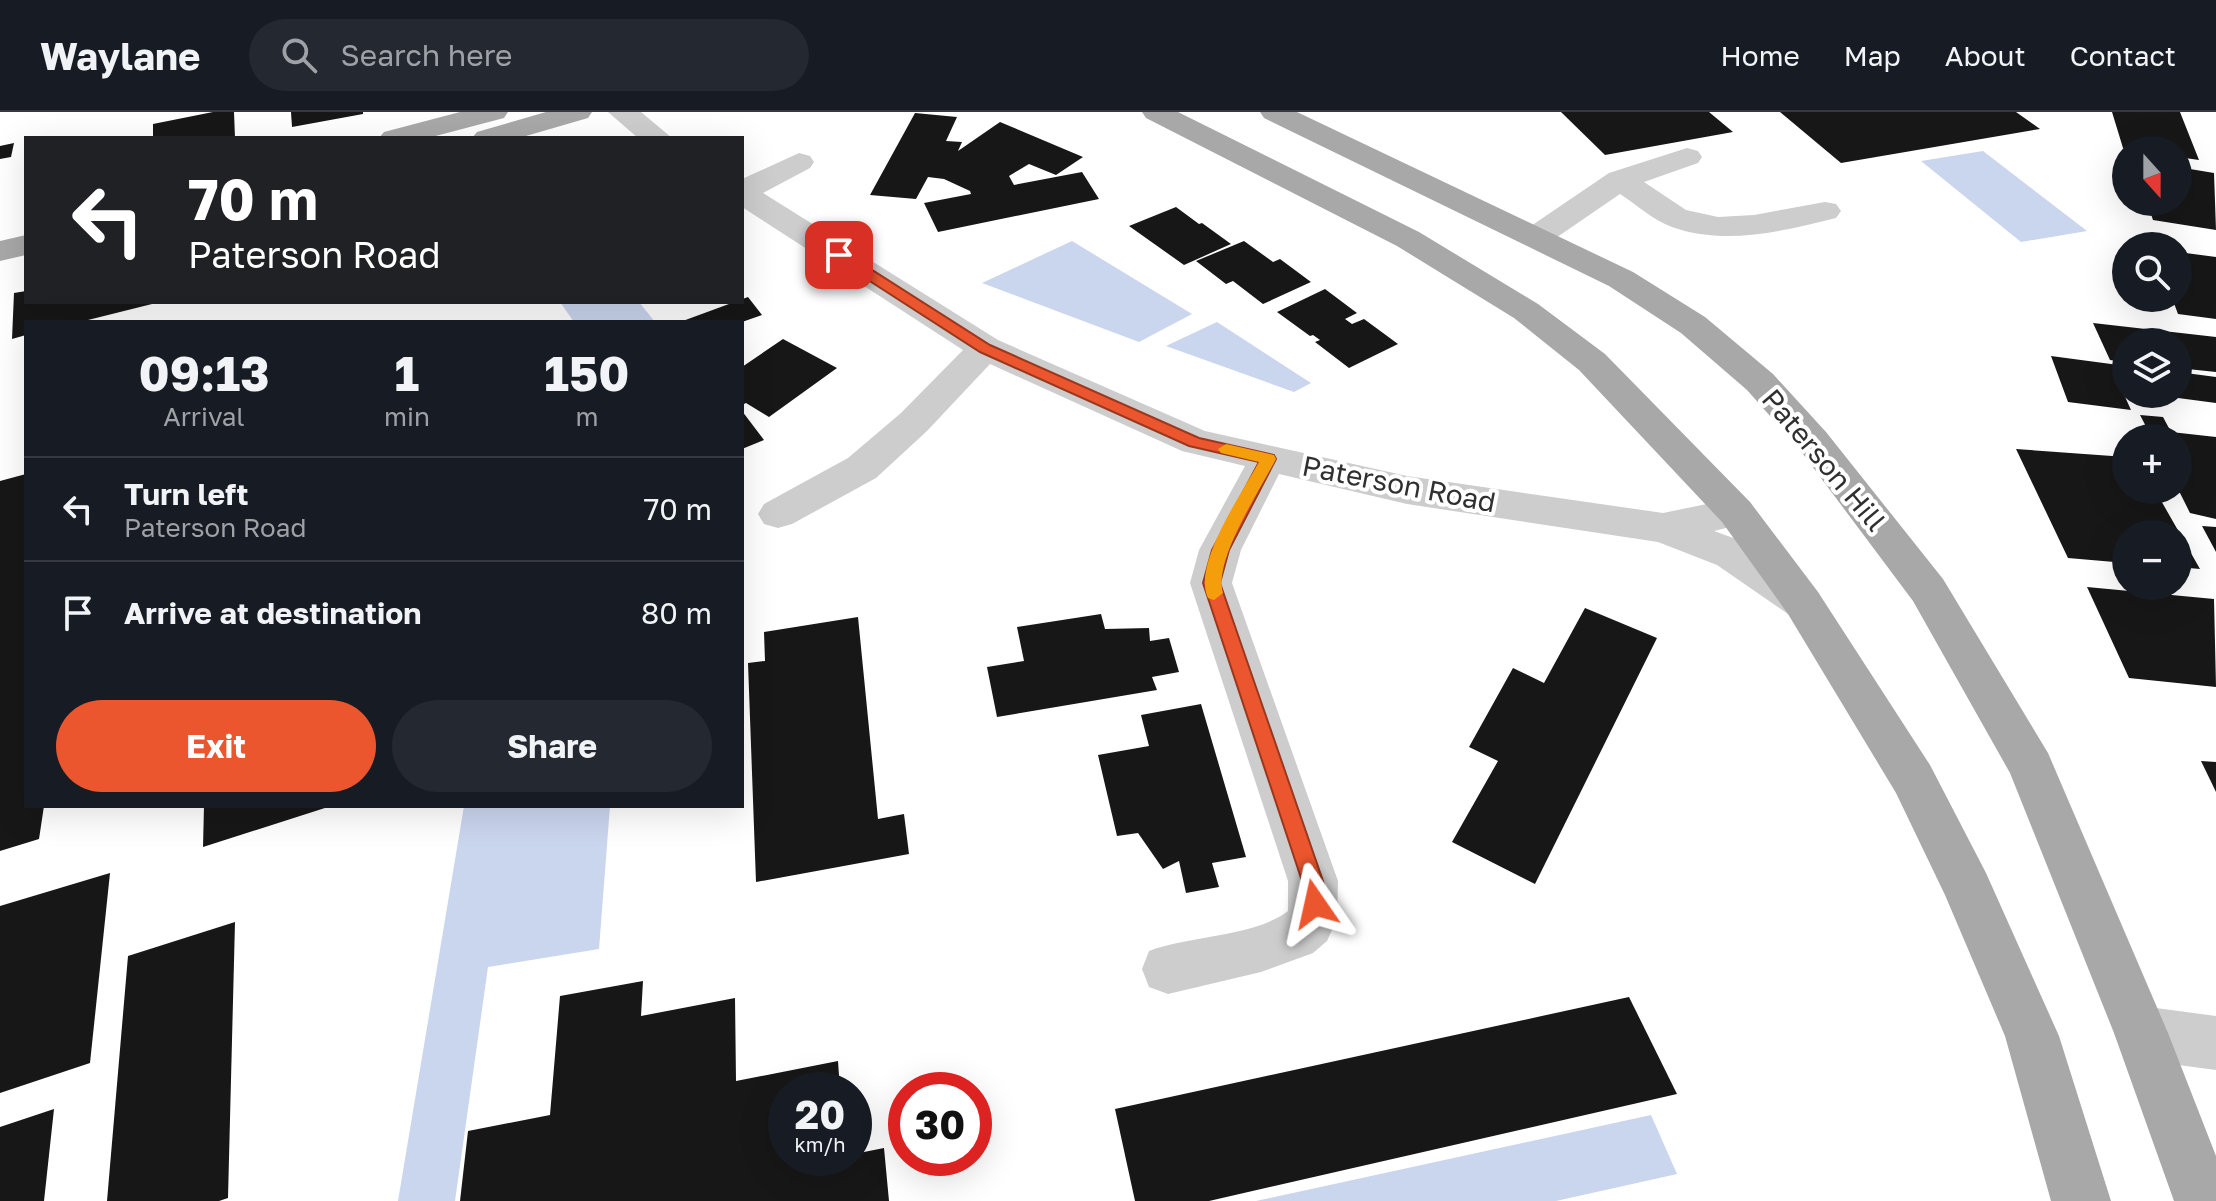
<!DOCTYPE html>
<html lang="en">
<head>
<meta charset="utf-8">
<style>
  :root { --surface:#171b24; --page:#242831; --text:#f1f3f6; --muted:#9ea1a6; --line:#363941; --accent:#ec562e }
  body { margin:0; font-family:"Golos Text",sans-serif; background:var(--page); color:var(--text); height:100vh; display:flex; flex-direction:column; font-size:30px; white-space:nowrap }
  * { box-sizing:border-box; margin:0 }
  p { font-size:26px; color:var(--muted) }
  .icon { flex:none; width:44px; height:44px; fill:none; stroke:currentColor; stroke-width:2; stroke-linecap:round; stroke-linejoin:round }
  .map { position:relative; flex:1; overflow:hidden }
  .side { position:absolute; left:24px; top:208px; width:720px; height:488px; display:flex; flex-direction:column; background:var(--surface); border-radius:0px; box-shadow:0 8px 32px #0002 }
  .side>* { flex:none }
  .guide { position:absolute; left:24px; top:24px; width:720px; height:168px; border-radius:0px; box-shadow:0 8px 32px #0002; background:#202124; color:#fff; overflow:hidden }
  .needle { width:52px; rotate:159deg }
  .controls { position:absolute; left:2112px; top:24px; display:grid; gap:16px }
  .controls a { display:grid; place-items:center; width:80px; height:80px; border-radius:50%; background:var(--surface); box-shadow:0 8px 32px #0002; font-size:40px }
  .speed { position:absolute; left:768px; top:960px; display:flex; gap:16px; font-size:40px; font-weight:700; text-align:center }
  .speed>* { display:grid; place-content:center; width:104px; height:104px; border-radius:50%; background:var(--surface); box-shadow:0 8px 32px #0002; line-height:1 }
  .speed small { font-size:20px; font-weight:400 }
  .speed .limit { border:12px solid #d22; background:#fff; color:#111 }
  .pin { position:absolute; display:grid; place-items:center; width:68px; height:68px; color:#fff; margin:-34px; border-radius:16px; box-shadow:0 4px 12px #0006 }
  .me { position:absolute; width:88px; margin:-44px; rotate:349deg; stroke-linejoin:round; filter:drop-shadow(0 0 6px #0008) }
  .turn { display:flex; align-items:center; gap:28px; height:168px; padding:0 32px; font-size:36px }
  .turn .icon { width:104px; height:104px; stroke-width:2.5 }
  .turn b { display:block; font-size:56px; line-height:68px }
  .eta { display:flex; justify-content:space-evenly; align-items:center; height:136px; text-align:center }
  .eta b { font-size:48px; font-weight:700; line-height:56px }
  .action { display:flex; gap:16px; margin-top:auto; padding:16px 32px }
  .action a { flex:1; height:92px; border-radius:48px; background:var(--accent); color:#fff; font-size:32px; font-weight:700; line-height:92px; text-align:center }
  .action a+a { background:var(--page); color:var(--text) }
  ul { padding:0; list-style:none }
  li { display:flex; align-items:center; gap:24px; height:104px; padding:0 32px; border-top:2px solid var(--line) }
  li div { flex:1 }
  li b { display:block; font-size:30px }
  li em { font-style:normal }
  header { display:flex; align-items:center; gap:48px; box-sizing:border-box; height:112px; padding:0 40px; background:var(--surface); border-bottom:2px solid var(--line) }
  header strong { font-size:38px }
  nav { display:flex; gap:44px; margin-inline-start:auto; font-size:28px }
  .search { width:560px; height:72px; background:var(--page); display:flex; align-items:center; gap:20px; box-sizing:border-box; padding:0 28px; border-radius:44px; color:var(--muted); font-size:30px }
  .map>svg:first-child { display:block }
  .water { fill:#cad5ee }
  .building { fill:#171717 }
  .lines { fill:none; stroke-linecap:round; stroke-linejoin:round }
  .minor { fill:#cdcdcd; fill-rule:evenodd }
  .major { fill:#a8a8a8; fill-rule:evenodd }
  .route { fill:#ec562e; stroke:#99381e; stroke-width:2 }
  .slow { fill:#f59e0b }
  .labels { text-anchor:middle; stroke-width:8; stroke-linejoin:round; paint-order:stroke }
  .street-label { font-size:28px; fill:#303030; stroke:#fff }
</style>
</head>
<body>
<header>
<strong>Waylane</strong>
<div class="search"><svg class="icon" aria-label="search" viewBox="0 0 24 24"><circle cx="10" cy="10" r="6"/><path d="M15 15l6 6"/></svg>Search here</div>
<nav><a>Home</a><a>Map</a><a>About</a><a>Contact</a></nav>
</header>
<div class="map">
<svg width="2216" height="1089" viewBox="0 0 2216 1089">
  <rect width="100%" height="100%" fill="#fff"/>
  <g class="water">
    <path d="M1983,39L2087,119L2021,130L1921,49Z"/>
    <path d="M1072,129L1192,202L1139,230L982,171Z"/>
    <path d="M560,190H639L655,210H574Z"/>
    <path d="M1217,210L1311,271L1294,280L1166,234Z"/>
    <path d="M464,694H610L599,837L488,855L455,1089H398Z"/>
    <path d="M1651,1003L1677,1062L1556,1089H1256Z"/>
  </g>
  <g class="building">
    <path d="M213,0H234L235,26H153V12Z"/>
    <path d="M291,0H363V2L292,15Z"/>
    <path d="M1561,0H1709L1733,20L1605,43Z"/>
    <path d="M1780,0H2016L2040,17L1841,51Z"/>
    <path d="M2112,0H2180L2199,48L2178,45V38L2123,36Z"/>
    <path d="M915,1L957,5L946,29L962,30L958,39L1000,10L1083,45L1056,63L1029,52L1009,64L1014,73L1082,60L1099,87L938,120L924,91L971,82L970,79L944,67L928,65L916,87L870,83Z"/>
    <path d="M14,31L11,45L0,47V34Z"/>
    <path d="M2178,55L2214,61L2216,118L2153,108L2147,90H2178Z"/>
    <path d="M1176,95L1199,112L1202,111L1231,132L1184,153L1129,114Z"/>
    <path d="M1244,129L1273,150L1280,147L1311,170L1263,192L1233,169L1226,172L1196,149Z"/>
    <path d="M2178,140L2216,145V207L2178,202L2172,186H2178Z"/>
    <path d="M1325,177L1357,201L1345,207L1352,212L1364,207L1398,232L1349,256L1315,230L1320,228L1313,223L1310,224L1277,200Z"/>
    <path d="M26,179V190L156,191L80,210H26V223L12,227L14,181Z"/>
    <path d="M748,185L762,203L742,210H680Z"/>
    <path d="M2093,211L2216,225V260L2178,256V230H2126V250L2110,248Z"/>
    <path d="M783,227L837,256L769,305L746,291L742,293V255Z"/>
    <path d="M2051,244L2126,254V279L2122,278L2131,298L2068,290Z"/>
    <path d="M2178,260L2216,265V291L2163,284L2178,282Z"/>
    <path d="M742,299L764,328L742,337Z"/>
    <path d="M2140,303L2163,305L2171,320L2216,325V407L2190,401L2178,377V326H2152Z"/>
    <path d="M2016,337L2126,345V378H2155L2200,457L2178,455V422H2126V451L2068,446Z"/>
    <path d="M26,362V694H44L39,727L0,739V369Z"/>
    <path d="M2202,414L2216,415V440Z"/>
    <path d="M2087,475L2214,487L2216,575L2129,566Z"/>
    <path d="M1585,496L1657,526L1535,772L1452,730L1498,649L1469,635L1513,556L1544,571Z"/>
    <path d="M1101,502L1105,517L1149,516L1150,529L1169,526L1179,560L1152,565L1157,578L997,605L987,555L1024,549L1017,515Z"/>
    <path d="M858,505L878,707L904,702L909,742L756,770L748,551L765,549L764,520Z"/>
    <path d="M1201,592L1246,745L1212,751L1219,775L1186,781L1179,749L1163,757L1138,721L1117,724L1098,643L1149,634L1141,603Z"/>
    <path d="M2201,649L2216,650V680Z"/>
    <path d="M204,694H328V695L203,735Z"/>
    <path d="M110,761L90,951L0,981V794Z"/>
    <path d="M235,810L228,1086L219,1089H107L128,844Z"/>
    <path d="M643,869L641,904L735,886L736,969L838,949L840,978H786V1046H854V1042L884,1036L889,1089H460L468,1019L550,1003L560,884Z"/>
    <path d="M1629,885L1677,982L1209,1089H1135L1115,997Z"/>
    <path d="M54,997L44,1089H0V1015Z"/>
  </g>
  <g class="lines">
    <g class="minor">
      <path d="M608,0H641L672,26H638Z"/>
      <path d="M1687,36L1698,39L1702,45L1698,51L1644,70L1686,98L1718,105L1754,103L1825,90L1836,92L1841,99L1836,106C1783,119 1726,134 1672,115C1653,108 1637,93 1620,82L1547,132L1536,135L1525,132L1520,125L1525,118L1609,61Z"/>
      <path d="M799,41L810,44L814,50L810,56L763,81L998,228L1205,319L1407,364L1663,401L1736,386L1750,390L1756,400L1750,410L1714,419L1747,431L1818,480L1824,491L1818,502L1803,507L1788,502L1717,453L1658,430L1407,392L1279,362L1241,438L1232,471L1338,769L1337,807L1327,829L1313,841L1261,860L1168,882L1149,875L1142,857L1149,839C1191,823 1254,825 1288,799V769L1190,471L1199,438L1245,354L1182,339L990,252L927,319L876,366L792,412L778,416L764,412L758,402L764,392L848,346L901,301L963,238L742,95V67Z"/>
      <path d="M2141,894L2216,904V958L2141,948L2122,940L2114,921L2122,902Z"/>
    </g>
    <g class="major">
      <path d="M460,0H508L504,6L428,26H379L384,20Z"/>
      <path d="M546,0H592L588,6L519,26H472L477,20Z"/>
      <path d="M1142,0H1178L1419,120L1538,192L1605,242L1750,390L1818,480L1930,653L1986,761L2059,924L2111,1089H2051L2005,924L1945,783L1896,681L1788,502L1722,410L1579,258L1514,206L1397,134L1146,6Z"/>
      <path d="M1260,0H1297L1633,160L1705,205L1773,262L1826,320L1943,467L2048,641L2168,921L2216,1044V1089H2174L2114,921L2010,661L1913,489L1800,338L1747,278L1681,221L1609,174L1264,6Z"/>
      <path d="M26,123V143L0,149V129Z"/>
    </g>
  </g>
  <path class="route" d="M834,140H844L990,233L1199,326L1274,343L1276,347L1229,438L1220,471L1323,769L1326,792L1322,798L1315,801L1308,798L1302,769L1203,471L1212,438L1259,350L1189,334L980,240L834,146Z"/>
  <path class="slow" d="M1226,332L1274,343L1276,347C1260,378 1213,448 1223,481L1214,488L1208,486C1192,453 1242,381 1259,350L1221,341L1218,337Z"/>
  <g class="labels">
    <g class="street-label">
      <text transform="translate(1824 348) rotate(50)" y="10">Paterson Hill</text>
      <text transform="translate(1399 372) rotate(11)" y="10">Paterson Road</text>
    </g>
  </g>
</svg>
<div class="controls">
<a><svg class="needle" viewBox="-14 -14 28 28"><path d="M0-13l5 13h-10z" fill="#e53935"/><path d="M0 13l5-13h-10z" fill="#9ea1a6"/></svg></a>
<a><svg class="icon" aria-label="search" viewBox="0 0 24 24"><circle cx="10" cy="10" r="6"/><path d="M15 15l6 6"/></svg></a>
<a><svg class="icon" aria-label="layers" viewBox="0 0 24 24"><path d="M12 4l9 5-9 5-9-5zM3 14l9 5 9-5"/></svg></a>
<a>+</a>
<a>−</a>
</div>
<div class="speed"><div>20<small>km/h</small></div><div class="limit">30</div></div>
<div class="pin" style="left:839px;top:143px;background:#d93025"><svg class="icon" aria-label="arrive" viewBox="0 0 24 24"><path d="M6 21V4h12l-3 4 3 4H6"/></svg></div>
<svg class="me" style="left:1315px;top:792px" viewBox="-20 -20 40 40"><path d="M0-17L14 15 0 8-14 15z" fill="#ec562e" stroke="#fff" stroke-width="4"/></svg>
<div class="guide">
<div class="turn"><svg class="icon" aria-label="left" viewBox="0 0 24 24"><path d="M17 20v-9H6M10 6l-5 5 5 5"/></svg><div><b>70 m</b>Paterson Road</div></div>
</div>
<section class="side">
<div class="eta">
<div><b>09:13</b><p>Arrival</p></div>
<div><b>1</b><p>min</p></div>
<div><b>150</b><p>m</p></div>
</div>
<ul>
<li><svg class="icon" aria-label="left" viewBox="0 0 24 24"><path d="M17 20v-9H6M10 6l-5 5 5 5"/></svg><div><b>Turn left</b><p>Paterson Road</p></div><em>70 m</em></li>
<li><svg class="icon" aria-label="arrive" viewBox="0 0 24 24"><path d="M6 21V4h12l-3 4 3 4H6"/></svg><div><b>Arrive at destination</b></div><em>80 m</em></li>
</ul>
<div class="action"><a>Exit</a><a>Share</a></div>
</section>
</div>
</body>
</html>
